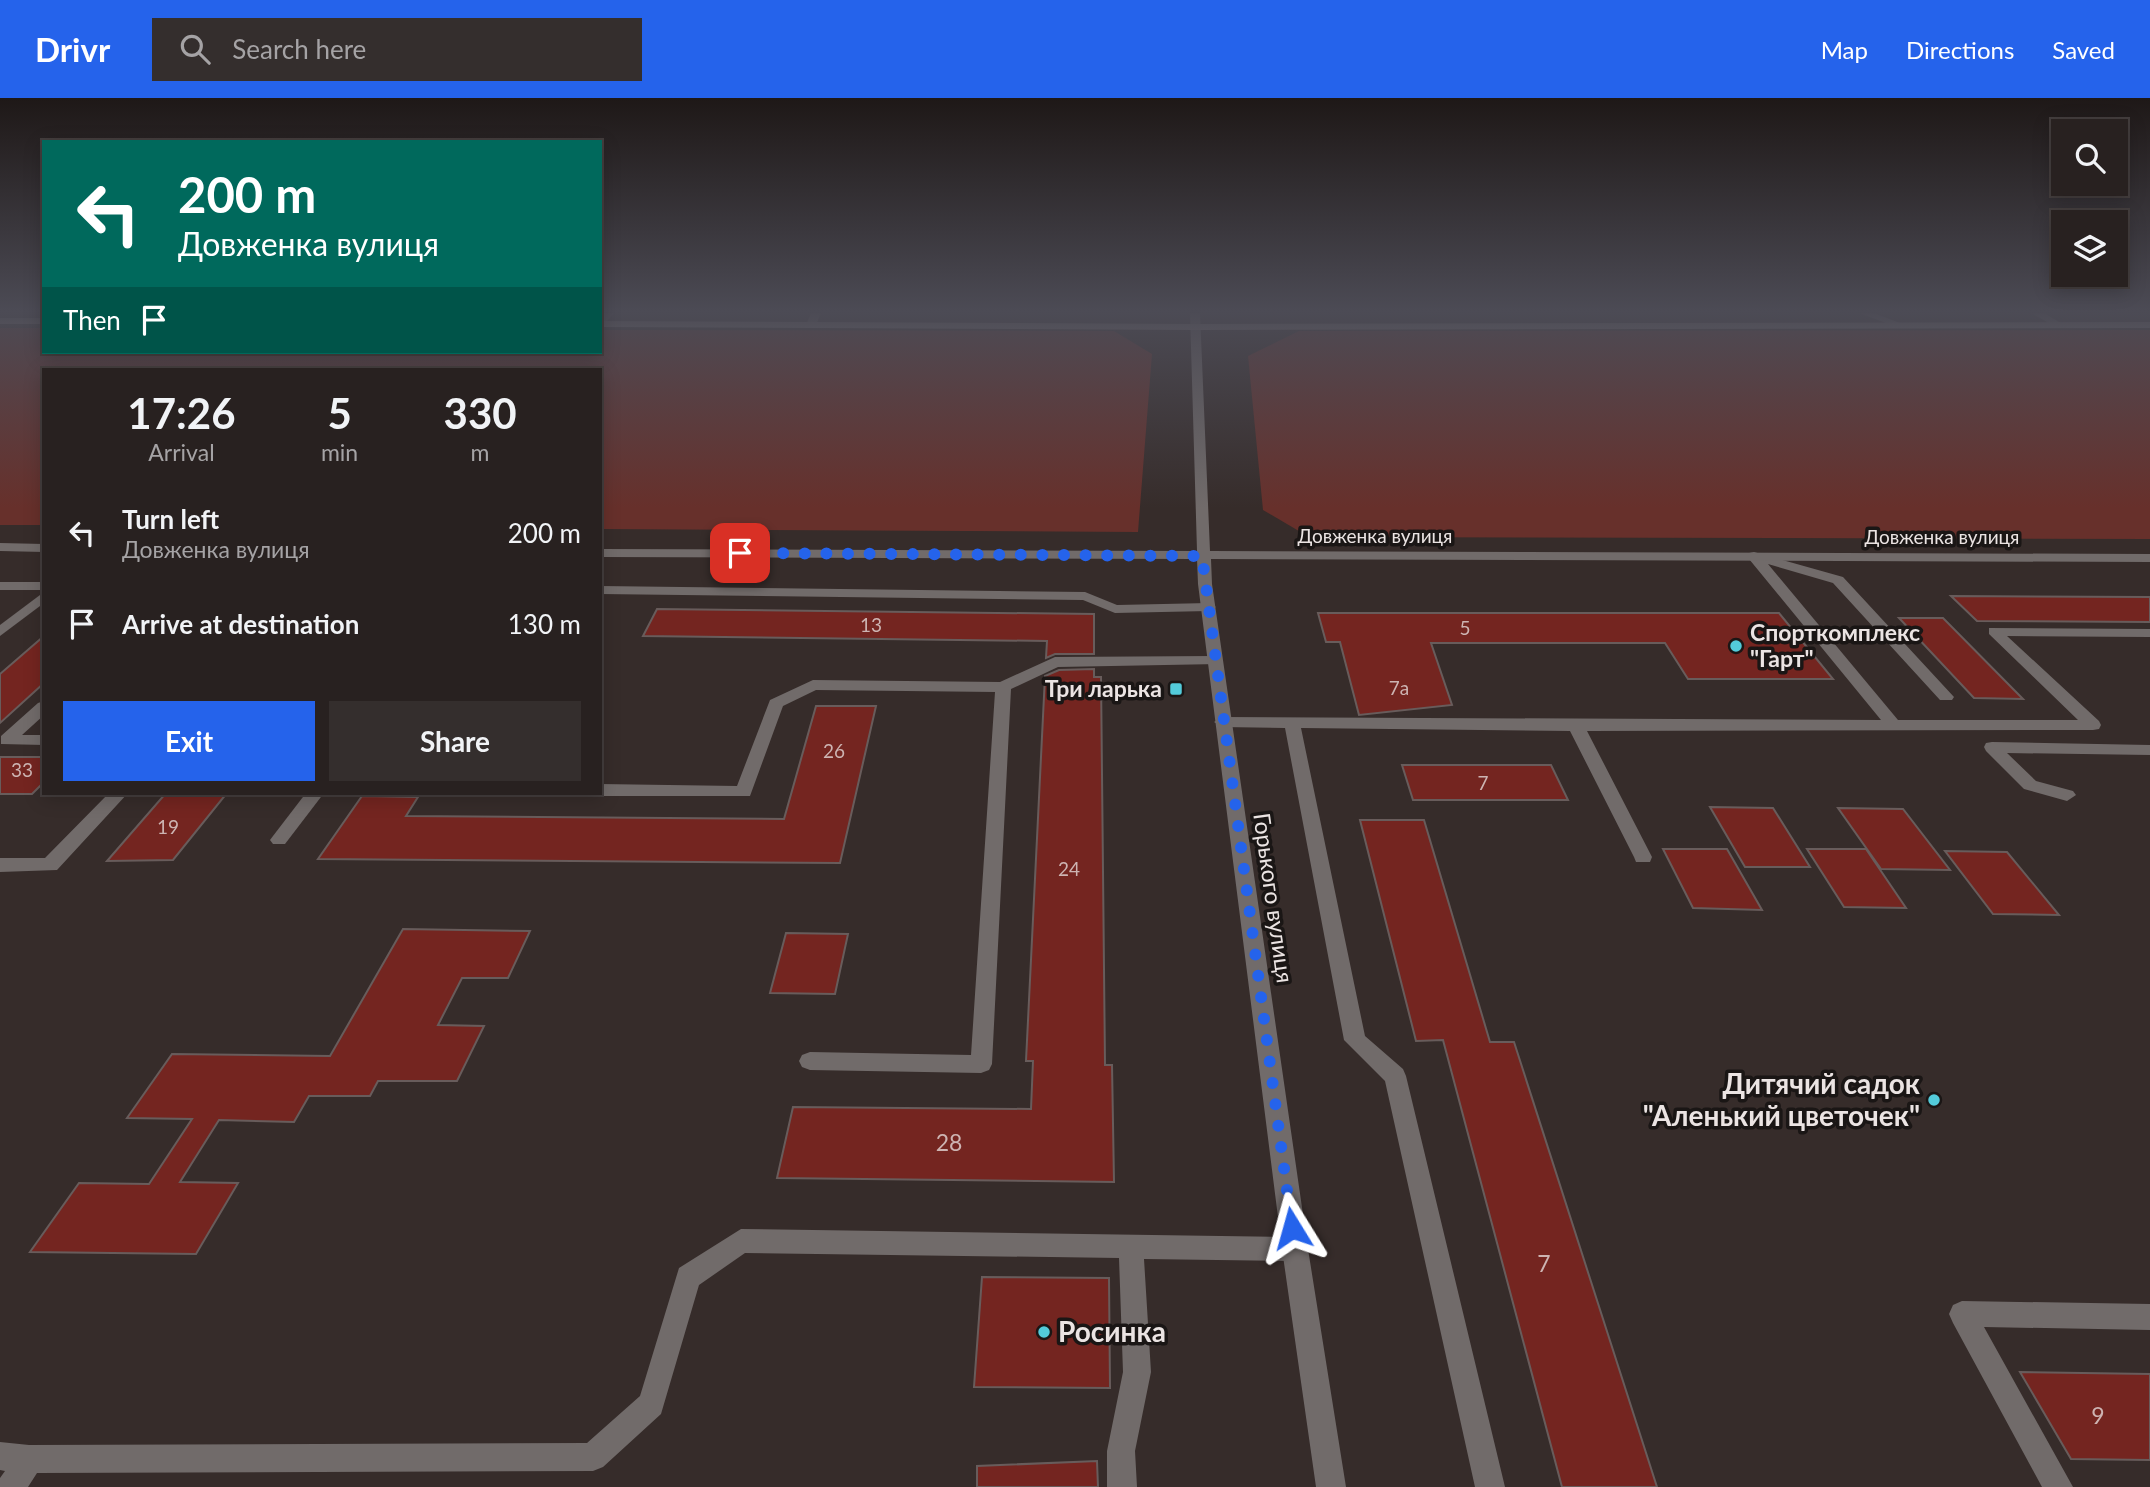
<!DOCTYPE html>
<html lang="en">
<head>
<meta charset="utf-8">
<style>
  :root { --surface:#282120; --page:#342e2d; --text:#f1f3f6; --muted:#a5a3a5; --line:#443e3e; --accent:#2563eb }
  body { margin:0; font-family:Lato,sans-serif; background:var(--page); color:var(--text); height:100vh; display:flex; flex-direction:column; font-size:26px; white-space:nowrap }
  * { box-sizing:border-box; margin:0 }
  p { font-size:23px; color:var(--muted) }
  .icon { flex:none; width:38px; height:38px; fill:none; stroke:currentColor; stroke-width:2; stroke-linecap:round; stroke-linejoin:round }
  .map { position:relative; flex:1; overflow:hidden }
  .drawer { position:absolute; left:42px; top:270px; width:560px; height:427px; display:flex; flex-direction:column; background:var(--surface); border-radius:0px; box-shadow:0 4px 18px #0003,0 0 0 2px var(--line) }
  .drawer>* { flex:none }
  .top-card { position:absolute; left:42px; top:42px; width:560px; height:214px; border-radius:0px; box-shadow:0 4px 18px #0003,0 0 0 2px var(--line); background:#00695c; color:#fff; overflow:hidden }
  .fabs { position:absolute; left:2051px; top:21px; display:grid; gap:14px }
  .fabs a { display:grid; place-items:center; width:77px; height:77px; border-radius:0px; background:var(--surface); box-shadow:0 4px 18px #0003,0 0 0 2px var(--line); font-size:35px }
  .pin { position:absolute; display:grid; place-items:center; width:60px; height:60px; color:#fff; margin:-30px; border-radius:14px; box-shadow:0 4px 10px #0006 }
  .me { position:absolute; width:77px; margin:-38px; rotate:352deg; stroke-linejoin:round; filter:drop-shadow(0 0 5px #0008) }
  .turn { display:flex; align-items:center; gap:24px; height:147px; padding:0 21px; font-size:32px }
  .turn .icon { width:91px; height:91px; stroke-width:2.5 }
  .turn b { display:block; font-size:49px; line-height:60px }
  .then { display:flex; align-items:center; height:66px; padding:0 21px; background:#0003; gap:14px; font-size:26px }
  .eta { display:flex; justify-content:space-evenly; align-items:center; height:119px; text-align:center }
  .eta b { font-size:42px; font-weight:700; line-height:49px }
  .primary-button { display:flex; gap:14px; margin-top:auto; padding:14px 21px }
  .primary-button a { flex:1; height:80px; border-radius:0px; background:var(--accent); color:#fff; font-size:28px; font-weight:700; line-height:80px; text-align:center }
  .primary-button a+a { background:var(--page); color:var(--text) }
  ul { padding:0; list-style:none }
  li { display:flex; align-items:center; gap:21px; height:91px; padding:0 21px }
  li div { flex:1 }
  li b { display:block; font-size:26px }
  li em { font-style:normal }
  header { display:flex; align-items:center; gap:42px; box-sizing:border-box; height:98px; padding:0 35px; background:var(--accent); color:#fff }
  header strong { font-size:33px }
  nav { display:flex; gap:38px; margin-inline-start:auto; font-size:24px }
  .search { width:490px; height:63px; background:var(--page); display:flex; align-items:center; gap:18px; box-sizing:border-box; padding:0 24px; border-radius:0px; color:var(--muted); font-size:26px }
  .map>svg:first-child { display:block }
  .green { fill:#67302b }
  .building { fill:#742520; stroke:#685c5b; stroke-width:2 }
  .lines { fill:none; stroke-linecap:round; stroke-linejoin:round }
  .lane { fill:#716b6a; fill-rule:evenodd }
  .street { fill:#716b6a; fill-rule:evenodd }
  .secondary { fill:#968d8c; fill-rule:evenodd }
  .route { stroke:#2563eb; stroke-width:12; stroke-dasharray:0 21.6 }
  .poi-dot { fill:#53cbda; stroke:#1a1615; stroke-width:2.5 }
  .labels { text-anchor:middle; stroke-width:7; stroke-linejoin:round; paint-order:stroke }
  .far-street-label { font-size:19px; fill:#ebe4e3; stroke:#1a1615 }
  .number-label { font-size:19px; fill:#cdb4b2 }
  .poi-label { font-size:23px; font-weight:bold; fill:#ebe4e3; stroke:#1a1615; text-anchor:start }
  .street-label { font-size:23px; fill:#ebe4e3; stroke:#1a1615 }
  .near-number-label { font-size:23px; fill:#cdb4b2 }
  .near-poi-label { font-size:28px; font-weight:bold; fill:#ebe4e3; stroke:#1a1615; text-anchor:end }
</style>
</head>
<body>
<header>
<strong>Drivr</strong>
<div class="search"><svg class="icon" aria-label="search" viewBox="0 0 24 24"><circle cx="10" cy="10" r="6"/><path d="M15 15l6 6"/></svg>Search here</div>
<nav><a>Map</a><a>Directions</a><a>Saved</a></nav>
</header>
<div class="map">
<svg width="2150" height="1389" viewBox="0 0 2150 1389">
  <rect width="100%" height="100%" fill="#362c2a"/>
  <g class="green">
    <path d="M0,230H44V254H600V232L1114,233L1152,256L1138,434L600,431V271H44V427H0Z"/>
    <path d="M2150,232V441L1309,439L1263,412L1248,258L1299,233Z"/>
  </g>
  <g class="building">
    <path d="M1951,498L2150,499V524L1977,523Z"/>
    <path d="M657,511L1094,516V556H1055L1046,560L1047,543L643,538Z"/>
    <path d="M1318,515H1779L1833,581H1688L1665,545H1431L1452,607L1359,617L1340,544H1326Z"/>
    <path d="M1899,520H1943L2023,601L1974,600Z"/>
    <path d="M44,538V585L0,625V576Z"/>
    <path d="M1094,571V579H1101L1105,967H1112L1114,1084L777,1080L793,1009L1031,1011L1033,963H1026L1045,578L1059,572Z"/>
    <path d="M816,608H876L840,765L318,761L362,698L418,699L406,718L784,721Z"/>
    <path d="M0,659H44V684L32,696H0Z"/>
    <path d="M1402,667H1551L1568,702H1413Z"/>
    <path d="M166,695H227L173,762L107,763Z"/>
    <path d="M1710,709L1773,710L1810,769H1745Z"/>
    <path d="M1838,710L1903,711L1950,772L1881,771Z"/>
    <path d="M1360,722H1424L1490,944H1514L1657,1389H1562L1443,942L1416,943Z"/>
    <path d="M1663,751H1727L1762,812L1693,810Z"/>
    <path d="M1807,751H1866L1906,810L1844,809Z"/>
    <path d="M1945,753L2007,754L2059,817L1993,816Z"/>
    <path d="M403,831L530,833L508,880H462L438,927L484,928L457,983H378L370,998H309L294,1024L219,1022L180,1084L238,1085L196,1156L30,1154L79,1085L149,1086L192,1021L127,1020L172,956L330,958Z"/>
    <path d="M786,835L848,836L835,896L770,895Z"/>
    <path d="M982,1179L1109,1180L1110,1290L974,1289Z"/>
    <path d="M2020,1274L2150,1276V1362L2071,1361Z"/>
    <path d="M1097,1363L1098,1389H977V1368Z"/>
  </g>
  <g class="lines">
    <g class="lane">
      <path d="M811,215H821L816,227L811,230L806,227Z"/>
      <path d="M1859,215H1874L1905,227L1897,229Z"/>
      <path d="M2031,215H2044L2064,227L2056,229Z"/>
      <path d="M1754,454L1843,479L1954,599L1952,602H1940L1833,485L1768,466L1898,622H2078L1989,536V530L2150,531V539L2007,538L2099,623L2101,627L2099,631L2093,632L1587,633L1652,759L1650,764H1636L1634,759L1570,633L1301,630L1365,938L1403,971L1406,978L1505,1389H1475L1385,983L1344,942L1285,630L1222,629L1214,624L1222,619L1881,622L1749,461V455Z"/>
      <rect x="0" y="484" width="44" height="8"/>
      <path d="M600,488L1085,494L1117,507L1209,505L1216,509L1209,513L1115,515L1083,502L600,496Z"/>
      <path d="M44,494V505L0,538V527Z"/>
      <path d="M1214,558L1219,560L1222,563L1219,566L1058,569L1011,591L992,966L989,972L981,975L810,972L802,969L799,963L802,957L810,954L971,957L995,594L816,592L783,608L750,698H600L593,695H600V686L737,688L770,602L813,582L1000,584L1055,559Z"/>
      <path d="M44,603V617L22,637H44V647L1,646V638L38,605Z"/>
      <path d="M1992,644L2150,647V657L2007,655L2036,683L2073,693L2076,697L2067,703L2024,691L1986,653L1984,649L1986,645Z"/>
      <path d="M109,695H128L57,772L0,774V760H45Z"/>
      <path d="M306,695H324L285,746H273L270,742L273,738Z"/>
      <path d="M741,1131L1295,1139L1304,1143L1308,1151L1304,1159L1295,1163L1144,1161L1151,1274L1135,1353L1137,1389H1107V1353L1123,1274L1119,1160L745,1155L699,1187L661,1316L603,1369L593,1373L37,1375L28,1389H0V1380L5,1373L0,1372V1344L29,1347L587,1345L640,1298L679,1170Z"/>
      <path d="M1962,1203L2150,1206V1232L1984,1229L2073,1389H2042L1953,1225L1949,1216L1953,1207Z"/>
    </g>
    <g class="street">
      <path d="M604,215H614L602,229L600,221Z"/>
      <path d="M1190,215H1200L1210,453L2150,456V464L1211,461L1212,486L1308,1151L1346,1389H1316L1282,1151L1198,486L1197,461L600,459V451L1197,453Z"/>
      <path d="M0,445L44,446V454L0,453Z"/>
    </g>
    <g class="secondary">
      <rect x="0" y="220" width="44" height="6"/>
      <path d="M600,223L1197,226L2150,224V230L1197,232L600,229Z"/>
    </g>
  </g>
  <linearGradient id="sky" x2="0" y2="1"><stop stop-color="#1e1817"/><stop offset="0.52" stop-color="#4c4b55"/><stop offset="1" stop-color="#4c4b55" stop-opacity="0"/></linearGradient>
  <rect width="2150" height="410" fill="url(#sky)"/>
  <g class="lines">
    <path class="route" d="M740,455L1202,458L1292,1130"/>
  </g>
  <g class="poi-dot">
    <circle cx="1736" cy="548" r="7"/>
    <rect x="1169" y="584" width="14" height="14" rx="3.5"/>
    <circle cx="1934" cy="1002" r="7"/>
    <circle cx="1044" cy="1234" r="7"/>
  </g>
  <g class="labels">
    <g class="far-street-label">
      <text x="1375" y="445">Довженка вулиця</text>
      <text x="1942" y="446">Довженка вулиця</text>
    </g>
    <g class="number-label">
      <text x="871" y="534">13</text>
      <text x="1465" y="537">5</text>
      <text x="1399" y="597">7а</text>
      <text x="834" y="660">26</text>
      <text x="22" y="679">33</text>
      <text x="1483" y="692">7</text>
      <text x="168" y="736">19</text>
      <text x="1069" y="778">24</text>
    </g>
    <g class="poi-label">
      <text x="1750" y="543">Спорткомплекс<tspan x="1750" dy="26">"Гарт"</tspan></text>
      <text x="1162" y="599" text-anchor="end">Три ларька</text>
    </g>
    <g class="street-label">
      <text transform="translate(1273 800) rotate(82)" y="8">Горького вулиця</text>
    </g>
    <g class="near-number-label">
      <text x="949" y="1053">28</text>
      <text x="1544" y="1174">7</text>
      <text x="2098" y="1326">9</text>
    </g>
    <g class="near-poi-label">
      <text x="1920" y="996">Дитячий садок<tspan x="1920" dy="32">"Аленький цветочек"</tspan></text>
      <text x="1058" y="1244" text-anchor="start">Росинка</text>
    </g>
  </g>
</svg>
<div class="fabs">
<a><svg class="icon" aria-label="search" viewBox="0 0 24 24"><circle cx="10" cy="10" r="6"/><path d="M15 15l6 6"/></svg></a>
<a><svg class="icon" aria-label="layers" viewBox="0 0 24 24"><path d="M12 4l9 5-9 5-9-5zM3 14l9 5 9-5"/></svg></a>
</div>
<div class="pin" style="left:740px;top:455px;background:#d93025"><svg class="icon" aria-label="arrive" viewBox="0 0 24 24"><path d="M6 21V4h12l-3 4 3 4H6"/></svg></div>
<svg class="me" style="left:1292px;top:1130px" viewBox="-20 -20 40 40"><path d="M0-17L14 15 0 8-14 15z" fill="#2563eb" stroke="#fff" stroke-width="4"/></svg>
<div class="top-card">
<div class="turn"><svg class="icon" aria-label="left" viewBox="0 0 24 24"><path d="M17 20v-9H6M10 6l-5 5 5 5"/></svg><div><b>200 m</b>Довженка вулиця</div></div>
<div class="then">Then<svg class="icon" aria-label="arrive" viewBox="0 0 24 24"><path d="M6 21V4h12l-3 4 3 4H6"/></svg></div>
</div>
<section class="drawer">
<div class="eta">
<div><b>17:26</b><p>Arrival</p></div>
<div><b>5</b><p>min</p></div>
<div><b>330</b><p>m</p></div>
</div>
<ul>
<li><svg class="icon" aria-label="left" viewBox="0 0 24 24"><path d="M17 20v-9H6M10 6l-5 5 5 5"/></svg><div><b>Turn left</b><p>Довженка вулиця</p></div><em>200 m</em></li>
<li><svg class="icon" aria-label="arrive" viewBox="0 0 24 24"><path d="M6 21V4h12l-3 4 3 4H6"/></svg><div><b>Arrive at destination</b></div><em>130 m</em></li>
</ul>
<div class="primary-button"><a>Exit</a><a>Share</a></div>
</section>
</div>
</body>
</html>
